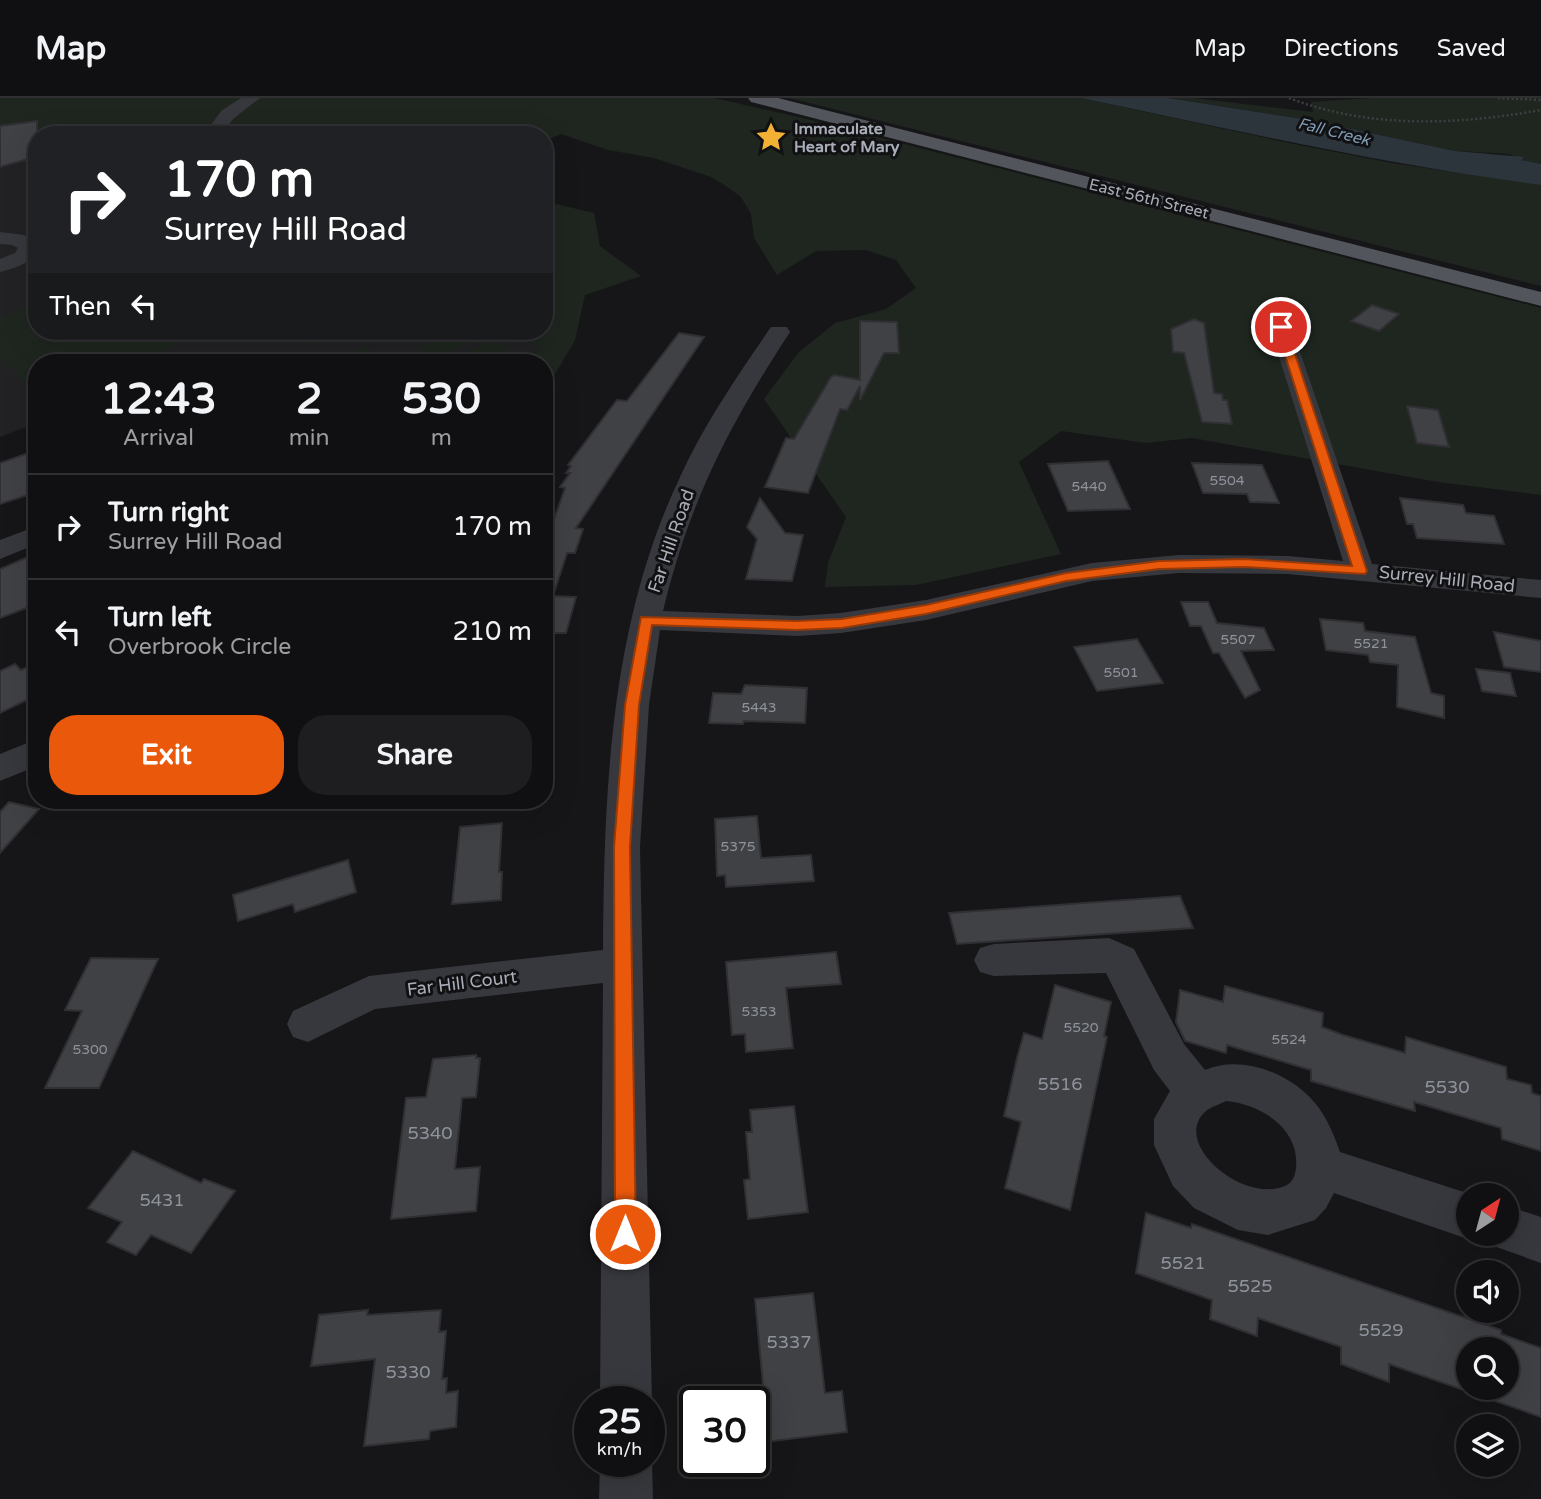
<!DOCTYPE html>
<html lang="en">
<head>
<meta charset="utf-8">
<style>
  :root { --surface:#101012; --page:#1e1e20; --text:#f1f3f6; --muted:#9c9d9f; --line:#303032; --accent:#ea580c }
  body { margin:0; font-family:"Varela Round",sans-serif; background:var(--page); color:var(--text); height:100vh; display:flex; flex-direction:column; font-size:26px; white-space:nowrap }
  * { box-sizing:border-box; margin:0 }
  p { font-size:23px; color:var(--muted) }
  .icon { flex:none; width:38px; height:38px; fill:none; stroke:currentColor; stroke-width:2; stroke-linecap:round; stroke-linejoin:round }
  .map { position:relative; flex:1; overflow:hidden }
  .panel { position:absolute; left:28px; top:256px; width:525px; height:455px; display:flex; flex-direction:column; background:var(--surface); border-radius:28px; box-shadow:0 7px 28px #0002,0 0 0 2px var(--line) }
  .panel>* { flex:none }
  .guide { position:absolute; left:28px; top:28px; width:525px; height:214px; border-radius:28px; box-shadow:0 7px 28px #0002,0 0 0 2px var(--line); background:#202124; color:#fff; overflow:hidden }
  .needle { width:46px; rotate:36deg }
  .tools { position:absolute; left:1456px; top:1085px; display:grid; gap:14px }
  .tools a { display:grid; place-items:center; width:63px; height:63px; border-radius:50%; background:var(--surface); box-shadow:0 7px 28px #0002,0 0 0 2px var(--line); font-size:35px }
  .speed { position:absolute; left:574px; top:1288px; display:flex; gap:14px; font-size:35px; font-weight:700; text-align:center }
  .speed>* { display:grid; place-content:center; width:91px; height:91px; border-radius:50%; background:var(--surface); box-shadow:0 7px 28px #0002,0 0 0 2px var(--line); line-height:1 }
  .speed small { font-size:18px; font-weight:400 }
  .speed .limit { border:4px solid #111; border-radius:10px; background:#fff; color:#111 }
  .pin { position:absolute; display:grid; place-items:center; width:60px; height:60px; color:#fff; margin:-30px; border:4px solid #fff; border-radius:50%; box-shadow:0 2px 7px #0007 }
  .me { position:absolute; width:77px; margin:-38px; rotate:0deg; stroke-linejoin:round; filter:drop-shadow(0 0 5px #0008) }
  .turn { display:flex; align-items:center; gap:24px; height:147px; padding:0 21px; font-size:32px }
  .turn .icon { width:91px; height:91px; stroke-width:2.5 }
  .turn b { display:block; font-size:49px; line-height:60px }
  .then { display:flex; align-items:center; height:66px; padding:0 21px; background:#0003; gap:14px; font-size:26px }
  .eta { display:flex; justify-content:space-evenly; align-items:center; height:119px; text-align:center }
  .eta b { font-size:42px; font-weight:700; line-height:49px }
  .button { display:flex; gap:14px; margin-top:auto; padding:14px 21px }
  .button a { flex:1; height:80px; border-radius:28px; background:var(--accent); color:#fff; font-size:28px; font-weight:700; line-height:80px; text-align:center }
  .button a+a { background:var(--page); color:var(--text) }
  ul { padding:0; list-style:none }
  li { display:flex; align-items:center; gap:21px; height:105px; padding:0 21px; border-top:2px solid var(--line) }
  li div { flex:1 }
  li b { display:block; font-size:26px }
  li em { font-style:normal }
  header { display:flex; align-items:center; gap:42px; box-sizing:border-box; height:98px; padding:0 35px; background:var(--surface); border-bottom:2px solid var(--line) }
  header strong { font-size:33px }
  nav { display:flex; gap:38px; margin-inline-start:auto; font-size:24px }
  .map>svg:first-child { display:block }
  .built { fill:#222225 }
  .green { fill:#1e261f }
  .water { fill:#2c353c }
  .building { fill:#404145; stroke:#303034; stroke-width:2; fill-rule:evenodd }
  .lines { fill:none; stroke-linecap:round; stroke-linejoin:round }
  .path { stroke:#3d3f44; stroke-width:2.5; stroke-dasharray:2 2.5; stroke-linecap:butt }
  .minor { fill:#37383d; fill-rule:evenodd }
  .major { fill:#53555c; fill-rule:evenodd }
  .route { fill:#ea580c; stroke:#983908; stroke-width:2 }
  .labels { text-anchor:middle; stroke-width:6; stroke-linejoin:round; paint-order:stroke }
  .number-label { font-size:14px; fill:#8e929b }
  .far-poi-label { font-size:16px; font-weight:bold; fill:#a8adb8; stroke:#111113; text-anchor:start }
  .far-water-label { font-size:16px; font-style:italic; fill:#7f9bb3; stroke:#111113 }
  .far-street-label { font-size:16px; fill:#a8adb8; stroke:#111113 }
  .street-label { font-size:18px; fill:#a8adb8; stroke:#111113 }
  .near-number-label { font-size:18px; fill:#8e929b }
</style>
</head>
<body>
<header>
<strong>Map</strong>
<nav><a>Map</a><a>Directions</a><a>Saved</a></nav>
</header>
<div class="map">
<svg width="1541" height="1401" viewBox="0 0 1541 1401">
  <rect width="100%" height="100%" fill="#161618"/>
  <path class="built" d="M0,47L37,49V233H512L540,251L525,264H220L211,258L195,264H37V325L0,339Z"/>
  <g class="green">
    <path d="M0,0H714L807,21L1541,210V397L1438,384L1192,340L1146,345L1061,333L1019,364L1061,456L916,487L825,489L828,465L846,419L764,301L798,255L835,225L886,211L916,190L896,162L866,152L816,153L777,177L754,140L751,116L741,99L726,88L711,79L654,60L608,52L561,36L544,43V37H37L0,47Z"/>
    <path d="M789,0H1081L1289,45L1392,65L1541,87V188Z"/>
    <path d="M1168,0H1194L1313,14L1311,4L1371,0H1541V66L1520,62L1510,56L1455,53L1309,22Z"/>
    <path d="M544,103L594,115L600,148L641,178L585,197L575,242L544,295V264H525L540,251L512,233H544Z"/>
    <path d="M37,206V233H201L198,240L129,264H37V286L25,284L0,261V218Z"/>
    <path d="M284,233H347L307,248Z"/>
    <path d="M459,233H480L489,238L434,261L417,250Z"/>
    <path d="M495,241L513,252L484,264H441Z"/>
    <path d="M365,248L382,258L367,264H323Z"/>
  </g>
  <path class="water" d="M1081,0H1168L1309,22L1455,53L1524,59L1521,62L1541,66V87C1386,67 1234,32 1081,0Z"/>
  <g class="building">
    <path d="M37,23V57H28V61L0,69V28Z"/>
    <path d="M1372,207L1399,216L1379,233L1351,223Z"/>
    <path d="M1194,221L1204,225L1214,295L1222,296L1223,302H1227L1232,326L1202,324L1184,255L1173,254L1171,231Z"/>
    <path d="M860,223L897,224L899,255H884L860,302V288L847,312L840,311L808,395L765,389L786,340L794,341L831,279L834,277L860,282Z"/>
    <path d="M679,235L704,239L576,430L583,431L575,455H567L553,498L576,499L566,535H544V433H550L565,390L560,389L570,375H566L571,368L568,367L617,302L627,303Z"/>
    <path d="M1407,308L1438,312L1449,349L1417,345Z"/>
    <path d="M37,352V394L0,406V365Z"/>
    <path d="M1108,363L1130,411L1068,413L1048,366Z"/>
    <path d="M1192,365L1262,367L1279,405L1250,404L1247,396L1203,395Z"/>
    <path d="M760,400L785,435L803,437L792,483L746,481L757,441L747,429Z"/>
    <path d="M1400,400L1463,407L1466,415L1494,418L1504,446L1417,440L1413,426H1407Z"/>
    <path d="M37,455V506L0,520V471Z"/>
    <path d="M1181,504H1208L1217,525L1264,530L1274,552L1241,553L1260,592L1245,600L1219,555H1213L1201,528H1190Z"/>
    <path d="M1320,521L1363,525L1365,533L1415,539L1431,595L1444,598V620L1397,609L1398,567L1370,564L1368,557L1326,552Z"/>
    <path d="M1494,534L1541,543V574L1504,569Z"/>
    <path d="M1137,541L1163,585L1097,593L1074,549Z"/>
    <path d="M37,565V597L0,615V573L15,566L21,572Z"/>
    <path d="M1476,571L1510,575L1516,598L1482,593Z"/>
    <path d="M745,587L807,590L805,625L744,623L743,626L709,625L713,595L741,596Z"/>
    <path d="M9,704L39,711L0,755V714Z"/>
    <path d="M757,718L761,760L811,757L814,783L726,789L725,777L717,778L715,721Z"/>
    <path d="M502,725L499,774H502L501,802L452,806L460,729Z"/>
    <path d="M348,762L356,794L295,814L293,806L238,823L233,797Z"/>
    <path d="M1180,798L1193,830L957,846L949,815Z"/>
    <path d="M836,854L841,886L786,890L793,950L746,954L745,936L732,937L726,864Z"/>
    <path d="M91,860L158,861L99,990H45L82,913L65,912Z"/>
    <path d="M1055,887L1111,904L1104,938L1107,939L1070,1112L1005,1090L1021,1024L1004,1018L1017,960L1024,935L1042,941Z"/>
    <path d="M1225,888L1323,915L1322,929L1343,937L1405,955L1406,939L1506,969L1507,981L1531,987L1532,995L1541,998V1053L1502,1041L1501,1030L1414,1004L1415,1013L1311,983V972L1227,947L1226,955L1185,943L1176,924L1180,892L1223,904Z"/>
    <path d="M476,957V960H480L476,999L462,1000L455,1071L480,1069L476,1113L391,1121L406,1000L426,999L433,961Z"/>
    <path d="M794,1008L808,1114L748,1121L744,1082L750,1081L746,1034H752L750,1012Z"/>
    <path d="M133,1053L201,1085L204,1081L235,1093L191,1155L151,1137L136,1157L107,1144L122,1124L88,1110Z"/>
    <path d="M1146,1115L1191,1130L1192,1126L1501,1232V1236L1541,1250V1319L1389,1266V1284L1341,1266V1249L1258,1220L1257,1238L1210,1221L1212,1202L1136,1175ZM1468,1251H1507V1290H1468Z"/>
    <path d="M813,1195L825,1295L842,1293L847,1334L755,1345L754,1288L763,1287L755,1201Z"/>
    <path d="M368,1212L367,1217L441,1212L439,1234L446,1233L442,1281L447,1280L446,1295L458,1293L456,1329L430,1333L429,1341L364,1348L375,1261L311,1268L319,1217Z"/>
  </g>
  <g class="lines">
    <g class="path">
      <path d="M1289,0C1370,31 1457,27 1541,12"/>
      <path d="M1498,0L1541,2"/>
    </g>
    <g class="minor">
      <path d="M241,0H260L233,21L221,37H204L221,13Z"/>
      <path d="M0,134L24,137L36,145C38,164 16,170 0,174V161L15,155L18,150L12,147L0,146Z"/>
      <path d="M1281,223L1289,225L1292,230L1372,466L1541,482V500L1288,476L1179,475L1092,483L926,522L841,535L798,538L660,532L649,607L640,749L652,1304L649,1310V1304H600L603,885L375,911L308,944L293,939L287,926L293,913L369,878L603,852C604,692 610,526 680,379C704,326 738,277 771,229H787L790,234C728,329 690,402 663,513L798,518L841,515L926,502L1092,465L1179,457L1288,458L1343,463L1270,230L1273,225Z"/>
      <path d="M37,428V446L0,461V442Z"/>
      <path d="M37,641V668L0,683V656Z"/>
      <path d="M1109,840L1134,851L1184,946L1205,972C1241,956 1290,975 1315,1005C1327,1019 1334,1037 1340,1054L1473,1097H1468V1136H1480L1468,1141L1334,1095L1326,1110L1315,1122L1268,1137L1238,1132L1194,1110L1173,1088L1154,1047V1021L1170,993L1154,972L1106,875L994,878L980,874L974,862L980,850L994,846ZM1226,1003C1260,1006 1300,1030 1296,1070C1295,1078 1293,1084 1285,1088C1242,1106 1170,1044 1206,1013C1211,1009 1220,1006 1226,1003Z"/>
      <path d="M1507,1108L1541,1119V1165L1491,1147L1486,1136H1507Z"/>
      <path d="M649,1355L652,1363L653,1401H599L600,1363H649Z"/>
    </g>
    <path class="major" d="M748,0H778L1541,194V208L751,4Z"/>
  </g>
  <path class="route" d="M1281,226L1286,229L1367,473L1365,476L1244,469L1159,471L1066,483L926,516L842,530L797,532L652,527L639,607L630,749L636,1136L633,1144L625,1147L618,1144L615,1136L614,749L625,607L641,519L797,523L842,521L926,507L1066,475L1159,463L1244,461L1352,468L1276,229Z"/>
  <defs>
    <g id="sight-bare" transform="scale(2.415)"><path d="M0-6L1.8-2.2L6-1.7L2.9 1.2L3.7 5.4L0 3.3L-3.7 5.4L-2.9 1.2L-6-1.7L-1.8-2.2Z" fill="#f2b134" stroke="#111113" stroke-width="2.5" paint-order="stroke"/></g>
  </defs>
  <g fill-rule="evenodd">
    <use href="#sight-bare" x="771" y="39"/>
  </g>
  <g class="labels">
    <g class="number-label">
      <text x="1227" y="387">5504</text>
      <text x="1089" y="393">5440</text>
      <text x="1238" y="546">5507</text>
      <text x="1371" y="550">5521</text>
      <text x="1121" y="579">5501</text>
      <text x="759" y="614">5443</text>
      <text x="738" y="753">5375</text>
      <text x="759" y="918">5353</text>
      <text x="1081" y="934">5520</text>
      <text x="1289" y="946">5524</text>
      <text x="90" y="956">5300</text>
    </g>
    <g class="far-poi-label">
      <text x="794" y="36">Immaculate<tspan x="794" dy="18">Heart of Mary</tspan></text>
    </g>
    <g class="far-water-label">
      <text transform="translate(1334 33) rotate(14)" y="6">Fall Creek</text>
    </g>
    <g class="far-street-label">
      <text transform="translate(1149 100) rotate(14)" y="6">East 56th Street</text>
    </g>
    <g class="street-label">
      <text transform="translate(671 443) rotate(-71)" y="6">Far Hill Road</text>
      <text transform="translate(1447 481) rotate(6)" y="6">Surrey Hill Road</text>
      <text transform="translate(462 885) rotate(-7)" y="6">Far Hill Court</text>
    </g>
    <g class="near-number-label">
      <text x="1060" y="992">5516</text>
      <text x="1447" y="995">5530</text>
      <text x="430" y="1041">5340</text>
      <text x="162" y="1108">5431</text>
      <text x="1183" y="1171">5521</text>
      <text x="1250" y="1194">5525</text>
      <text x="1381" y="1238">5529</text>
      <text x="789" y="1250">5337</text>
      <text x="408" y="1280">5330</text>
    </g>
  </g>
</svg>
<div class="tools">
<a><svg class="needle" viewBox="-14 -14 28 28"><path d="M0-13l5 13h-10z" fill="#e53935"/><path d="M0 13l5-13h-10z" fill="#9c9d9f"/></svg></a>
<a><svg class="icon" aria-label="sound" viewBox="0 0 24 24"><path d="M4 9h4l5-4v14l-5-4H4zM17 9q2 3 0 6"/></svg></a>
<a><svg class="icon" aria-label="search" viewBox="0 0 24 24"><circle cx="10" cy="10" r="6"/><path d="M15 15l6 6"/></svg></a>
<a><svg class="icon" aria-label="layers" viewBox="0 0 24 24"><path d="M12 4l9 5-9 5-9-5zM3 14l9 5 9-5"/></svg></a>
</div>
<div class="speed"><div>25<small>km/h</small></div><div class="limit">30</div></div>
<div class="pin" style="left:1281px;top:229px;background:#d93025"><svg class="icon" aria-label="arrive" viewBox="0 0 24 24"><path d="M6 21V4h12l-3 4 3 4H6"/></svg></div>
<svg class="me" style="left:625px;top:1136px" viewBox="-20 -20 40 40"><circle r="17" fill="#ea580c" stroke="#fff" stroke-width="3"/><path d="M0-11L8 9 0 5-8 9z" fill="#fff"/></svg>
<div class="guide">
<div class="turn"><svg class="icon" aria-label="right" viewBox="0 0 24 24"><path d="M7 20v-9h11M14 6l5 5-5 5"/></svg><div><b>170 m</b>Surrey Hill Road</div></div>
<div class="then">Then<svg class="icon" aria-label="left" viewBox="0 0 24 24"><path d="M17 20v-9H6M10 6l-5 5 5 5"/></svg></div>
</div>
<section class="panel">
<div class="eta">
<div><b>12:43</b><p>Arrival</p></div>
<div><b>2</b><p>min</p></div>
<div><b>530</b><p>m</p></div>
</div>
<ul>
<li><svg class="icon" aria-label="right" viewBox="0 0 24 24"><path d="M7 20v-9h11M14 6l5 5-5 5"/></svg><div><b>Turn right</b><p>Surrey Hill Road</p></div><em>170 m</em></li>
<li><svg class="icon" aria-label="left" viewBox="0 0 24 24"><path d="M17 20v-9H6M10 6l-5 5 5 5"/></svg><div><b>Turn left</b><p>Overbrook Circle</p></div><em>210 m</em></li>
</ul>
<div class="button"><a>Exit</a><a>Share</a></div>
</section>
</div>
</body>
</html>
